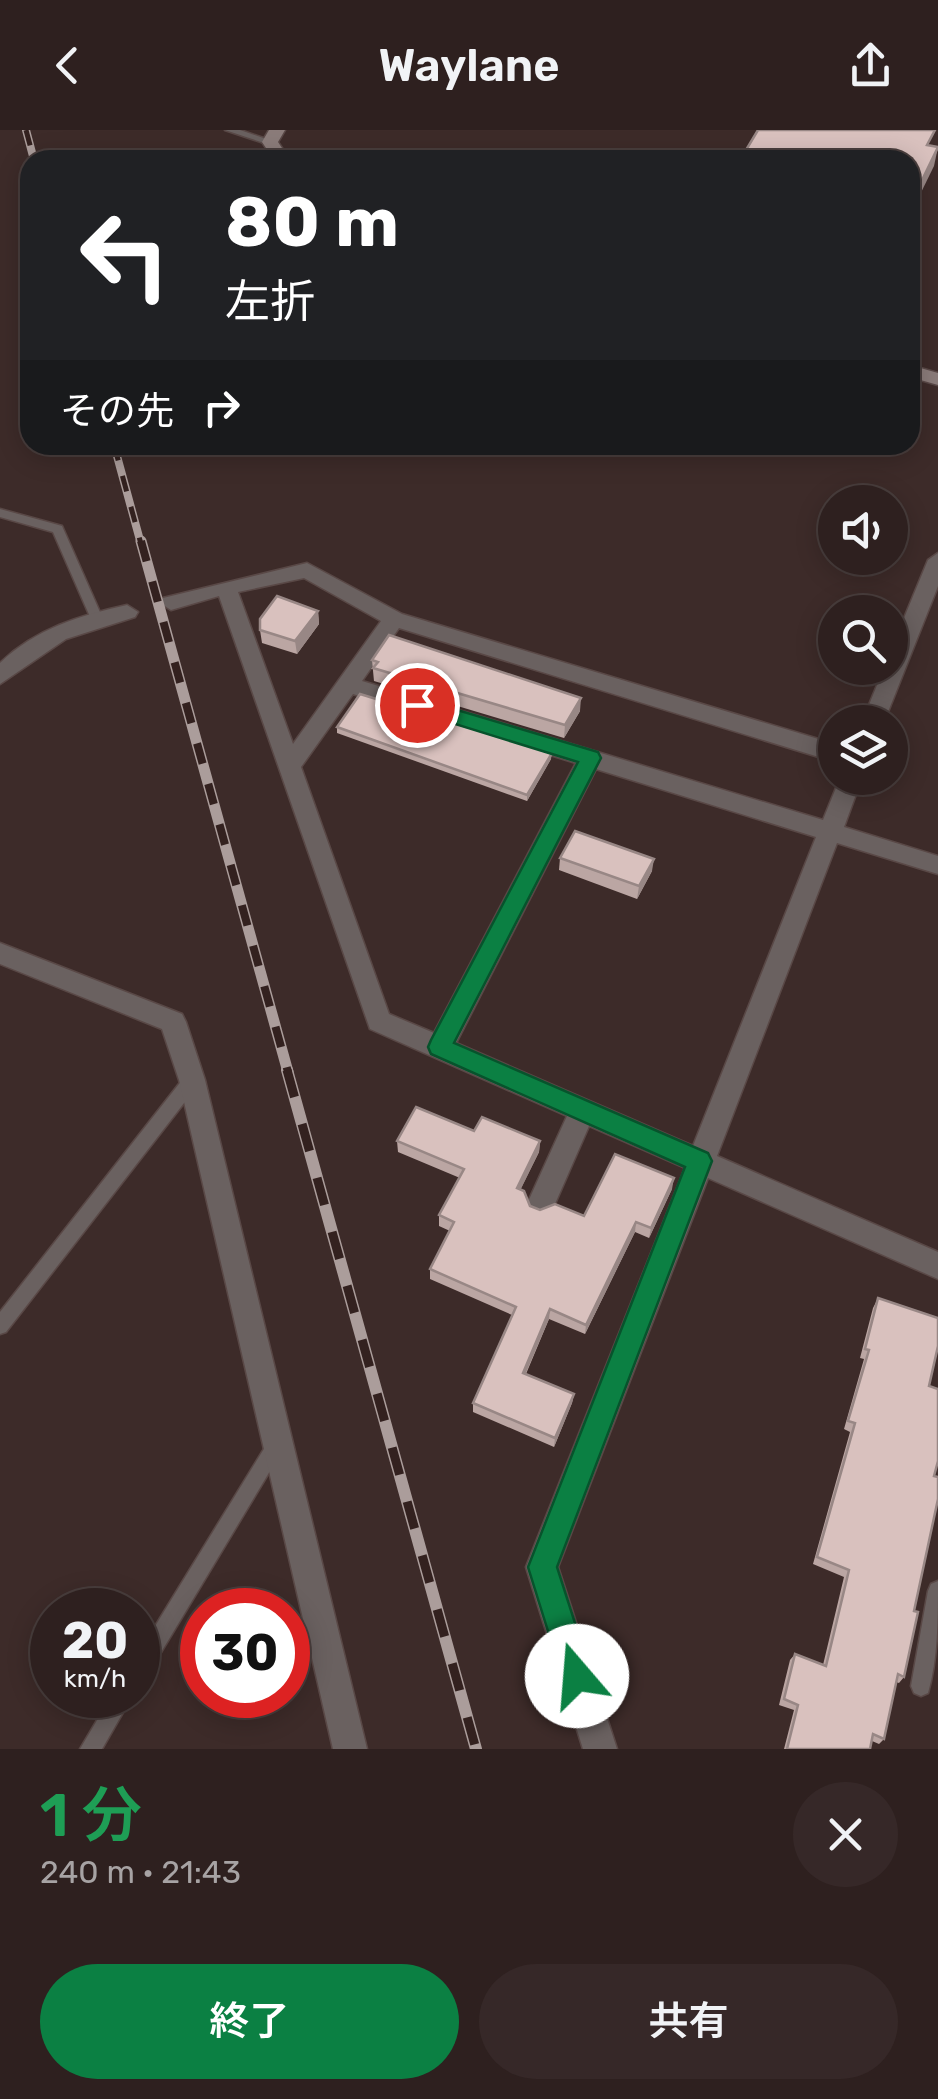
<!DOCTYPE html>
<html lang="ja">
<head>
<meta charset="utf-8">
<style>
  :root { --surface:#2e201f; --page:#362828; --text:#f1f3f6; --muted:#a7a3a4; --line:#493e3d; --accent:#0b8043 }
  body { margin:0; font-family:Rubik,"Noto Sans JP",sans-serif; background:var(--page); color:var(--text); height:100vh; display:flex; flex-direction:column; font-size:38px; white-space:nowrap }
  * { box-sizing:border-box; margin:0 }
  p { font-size:32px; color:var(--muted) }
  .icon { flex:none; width:55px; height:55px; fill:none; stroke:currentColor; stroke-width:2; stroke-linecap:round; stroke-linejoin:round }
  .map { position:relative; height:1619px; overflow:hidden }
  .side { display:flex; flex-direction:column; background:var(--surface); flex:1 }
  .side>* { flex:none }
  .guide { position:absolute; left:20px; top:20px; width:900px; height:305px; border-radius:30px; box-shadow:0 5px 25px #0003,0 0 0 2px var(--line); background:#202124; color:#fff; overflow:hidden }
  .buttons { position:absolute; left:818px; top:355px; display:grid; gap:20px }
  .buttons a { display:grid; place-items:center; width:90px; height:90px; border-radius:50%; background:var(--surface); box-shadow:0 5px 25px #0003,0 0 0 2px var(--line); font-size:50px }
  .speed { position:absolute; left:30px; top:1458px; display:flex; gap:20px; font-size:50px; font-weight:700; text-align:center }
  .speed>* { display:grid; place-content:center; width:130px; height:130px; border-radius:50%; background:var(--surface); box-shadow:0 5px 25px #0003,0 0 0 2px var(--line); line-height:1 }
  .speed small { font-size:25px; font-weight:400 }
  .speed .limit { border:15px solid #d22; background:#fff; color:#111 }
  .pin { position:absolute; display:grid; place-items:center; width:85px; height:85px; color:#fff; margin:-42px; border:5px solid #fff; border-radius:50%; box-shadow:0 2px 10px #0007 }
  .me { position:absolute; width:110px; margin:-55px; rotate:342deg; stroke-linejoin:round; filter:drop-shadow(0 0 8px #0008) }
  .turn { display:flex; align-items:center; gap:35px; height:210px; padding:0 40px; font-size:45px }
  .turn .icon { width:130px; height:130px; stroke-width:2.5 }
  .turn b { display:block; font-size:70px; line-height:85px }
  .then { display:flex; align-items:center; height:95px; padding:0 40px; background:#0003; gap:20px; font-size:38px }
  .round { display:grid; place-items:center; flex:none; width:105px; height:105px; border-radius:52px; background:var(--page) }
  .overview { display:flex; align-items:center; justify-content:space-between; height:170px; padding:0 40px }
  h1 { font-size:60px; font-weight:600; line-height:75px; color:#1e9e55 }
  .action { display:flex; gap:20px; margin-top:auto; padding:20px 40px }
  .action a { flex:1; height:115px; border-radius:60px; background:var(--accent); color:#fff; font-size:40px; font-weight:600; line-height:115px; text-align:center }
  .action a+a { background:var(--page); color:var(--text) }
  header { display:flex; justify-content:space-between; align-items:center; height:130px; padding:0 40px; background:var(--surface); font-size:45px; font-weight:600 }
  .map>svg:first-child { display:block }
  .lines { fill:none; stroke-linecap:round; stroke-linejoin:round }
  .lane-casing { stroke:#594846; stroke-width:3 }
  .street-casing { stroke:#594846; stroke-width:3 }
  .secondary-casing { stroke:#594846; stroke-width:3 }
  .lane { fill:#6a6160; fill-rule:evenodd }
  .street { fill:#6a6160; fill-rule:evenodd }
  .secondary { fill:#8b7c7a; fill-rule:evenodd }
  .rail-far2-casing { stroke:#ab9d9b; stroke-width:8 }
  .rail-far1-casing { stroke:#ab9d9b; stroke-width:11 }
  .rail-casing { stroke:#ab9d9b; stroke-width:12 }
  .rail-far2 { stroke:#33211f; stroke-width:5; stroke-dasharray:16; stroke-linecap:butt }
  .rail-far1 { stroke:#33211f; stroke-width:8; stroke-dasharray:21; stroke-linecap:butt }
  .rail { stroke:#33211f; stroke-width:9; stroke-dasharray:28; stroke-linecap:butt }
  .wall { fill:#bba6a3 }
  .shaded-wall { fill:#988785 }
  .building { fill:#d9c1be; stroke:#988785; stroke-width:2.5 }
  .route { fill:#0b8043; stroke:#07532c; stroke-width:2.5 }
</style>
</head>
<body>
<header><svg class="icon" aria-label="back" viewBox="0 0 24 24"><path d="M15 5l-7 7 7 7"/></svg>Waylane<svg class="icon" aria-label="share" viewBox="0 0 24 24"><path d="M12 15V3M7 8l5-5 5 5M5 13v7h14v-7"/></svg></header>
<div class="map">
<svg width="938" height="1619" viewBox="0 0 938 1619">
  <rect width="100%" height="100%" fill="#3d2b29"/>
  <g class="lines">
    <g class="lane-casing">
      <g id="lane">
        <path d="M225,0H240L275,12L270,15Z"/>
        <path d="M0,379L62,396L103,489L102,492H92L91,489L53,402L0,387Z"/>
        <path d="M192,943L198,945L200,950L198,955L6,1202L0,1204V1182L186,945Z"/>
        <path d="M276,1306L282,1309L285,1315L282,1321L145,1549L138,1552V1524L270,1309Z"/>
        <path d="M938,1451C938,1488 938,1528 928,1563L921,1566L914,1563L911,1556L928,1461L931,1454Z"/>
        <path d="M112,1565H133L102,1619H80Z"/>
      </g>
    </g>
    <g class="street-casing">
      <g id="street">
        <path d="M938,423V456L884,592H862L884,538H890V522L928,430Z"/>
        <path d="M307,433L402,484L835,614V632L399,498L362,551L823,690L840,648H862L844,697L938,726V744L837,713L717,1026L938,1122V1149L708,1048L558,1437L617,1619H583L526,1437L685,1038L589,996L551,1083L541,1087L531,1083L527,1074L567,986L370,899L219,466L171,480L160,473L163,468ZM304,448L381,491L293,614L238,462ZM353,564L576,633L434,903L389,884L301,637ZM596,639L816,707L693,1016L456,913Z"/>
        <path d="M127,475L138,482L135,487L66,509L0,554V533C35,499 81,485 127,475Z"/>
        <path d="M0,813L182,884L186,892L205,950L367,1619H333L179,950L162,899L0,834Z"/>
      </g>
    </g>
    <g class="secondary-casing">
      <g id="secondary">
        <path d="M269,0H285L278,12L290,30H274L262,12Z"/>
        <path d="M910,235L938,243V255L910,247Z"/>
      </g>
    </g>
    <use href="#lane" class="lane"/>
    <use href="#street" class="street"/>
    <use href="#secondary" class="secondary"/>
    <g class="rail-far2-casing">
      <g id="rail-far2">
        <path d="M26,0L34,30"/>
        <path d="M114,315L141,414"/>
      </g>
    </g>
    <g class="rail-far1-casing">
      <path id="rail-far1" d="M141,411L288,942"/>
    </g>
    <g class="rail-casing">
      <path id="rail" d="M287,940L476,1619"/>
    </g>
    <use href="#rail-far2" class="rail-far2"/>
    <use href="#rail-far1" class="rail-far1"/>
    <use href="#rail" class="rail"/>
  </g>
  <g class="wall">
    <path d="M318,481L319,494L297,524L262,513L260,500Z"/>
    <path d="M372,530L580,581L564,608L374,551Z"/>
    <path d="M337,597L551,629L527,671L337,603Z"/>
    <path d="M560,728L652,741L637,769L559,740Z"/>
    <path d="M474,1001L540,1011L539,1022L520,1060L530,1076L540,1080L584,1086L672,1059L649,1108L635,1102L585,1204L549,1189L526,1244L574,1264L572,1273L554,1317L473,1282V1273L512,1185L430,1149V1139L450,1101L439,1096V1085L460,1048L398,1022L397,1011Z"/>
    <path d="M878,1168L929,1256L934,1346L904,1547L899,1553L896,1552L884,1609L879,1614L872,1611L870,1619H784L794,1580L779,1575L790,1530L795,1524L823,1535L844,1447L813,1434L850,1302L844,1299L864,1229L860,1228L873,1178Z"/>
  </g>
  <g class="shaded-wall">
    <path d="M938,17L934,36L910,85V75Z"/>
    <path d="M318,481L319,494L297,524L295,511Z"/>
    <path d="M581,568L580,581L564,608L565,595Z"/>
    <path d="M552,623L551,629L527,671V665Z"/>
    <path d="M654,729L652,741L637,769L639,756Z"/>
    <path d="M540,1011L539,1022L516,1069L517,1058Z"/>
    <path d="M674,1048L672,1059L649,1108L651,1098Z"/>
    <path d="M636,1092L635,1102L585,1204L586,1195Z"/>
    <path d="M550,1179L549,1189L522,1252L523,1243Z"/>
    <path d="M574,1264L572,1273L554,1317L555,1308Z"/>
  </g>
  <g class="building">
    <path d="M758,0H935L927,15L938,17L910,75V30H740Z"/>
    <path d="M277,466L318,481L295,511L260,500V489Z"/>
    <path d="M389,505L581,568L565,595L373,538L378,532L372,530Z"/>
    <path d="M360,564L552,623L527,665L337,597Z"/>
    <path d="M575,701L654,729L639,756L560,728Z"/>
    <path d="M416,977L474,1001L482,987L540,1011L517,1058L524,1061L530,1076L540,1080L555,1074L584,1086L615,1024L674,1048L651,1098L636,1092L586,1195L550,1179L523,1243L574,1264L555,1308L473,1273L516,1177L430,1139L454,1092L439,1085L464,1039L397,1011Z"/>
    <path d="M878,1168L938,1188V1216L929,1256L938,1259V1331L934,1346L938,1347V1369L914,1481L918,1482L904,1547L898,1544L884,1609L873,1604L870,1619H787L798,1575L784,1569L795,1524L826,1536L849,1440L817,1427L855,1293L848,1291L869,1220L865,1219Z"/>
  </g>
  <path class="route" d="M417,568L598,622L601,628L454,913L708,1023L712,1031L557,1437L592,1546L588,1557L577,1561L567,1557L562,1546L528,1437L685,1037L431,924L428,917L431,910L578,632L410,580L407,575Z"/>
</svg>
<div class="buttons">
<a><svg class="icon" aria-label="sound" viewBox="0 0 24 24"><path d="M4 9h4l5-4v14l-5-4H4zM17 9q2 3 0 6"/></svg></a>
<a><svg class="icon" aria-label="search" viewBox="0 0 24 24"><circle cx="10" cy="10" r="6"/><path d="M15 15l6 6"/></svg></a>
<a><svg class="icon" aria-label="layers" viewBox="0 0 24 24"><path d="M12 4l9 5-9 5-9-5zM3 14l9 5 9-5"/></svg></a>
</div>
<div class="speed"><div>20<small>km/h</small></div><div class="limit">30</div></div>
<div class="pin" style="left:417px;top:575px;background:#d93025"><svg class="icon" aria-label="arrive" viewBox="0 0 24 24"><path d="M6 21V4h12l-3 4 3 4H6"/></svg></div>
<svg class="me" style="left:577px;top:1546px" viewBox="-20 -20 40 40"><circle r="19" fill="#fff"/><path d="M0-13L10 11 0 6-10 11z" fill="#0b8043"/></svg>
<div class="guide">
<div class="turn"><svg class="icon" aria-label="left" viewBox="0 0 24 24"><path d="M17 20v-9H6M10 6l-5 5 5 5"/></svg><div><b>80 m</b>左折</div></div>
<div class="then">その先<svg class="icon" aria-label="right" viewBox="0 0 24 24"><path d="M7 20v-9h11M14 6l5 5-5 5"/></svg></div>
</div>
</div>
<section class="side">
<div class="overview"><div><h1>1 分</h1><p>240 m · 21:43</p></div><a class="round"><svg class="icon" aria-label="close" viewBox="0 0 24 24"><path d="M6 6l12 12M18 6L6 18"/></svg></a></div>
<div class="action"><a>終了</a><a>共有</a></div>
</section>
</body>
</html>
